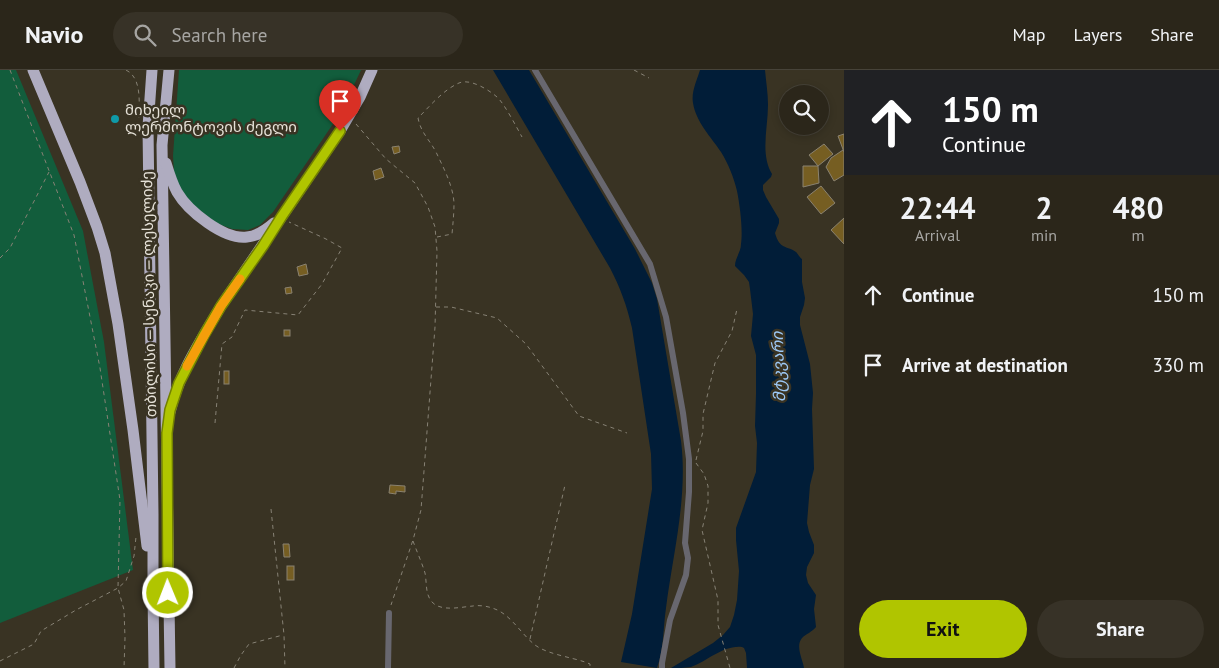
<!DOCTYPE html>
<html lang="en">
<head>
<meta charset="utf-8">
<style>
  :root { --surface:#2b261a; --page:#373227; --text:#f1f3f6; --muted:#a6a5a2; --line:#474339; --accent:#b0c500 }
  body { margin:0; font-family:"PT Sans","Noto Sans Georgian",sans-serif; background:var(--page); color:var(--text); height:100vh; display:flex; flex-direction:column; font-size:19px; white-space:nowrap }
  * { box-sizing:border-box; margin:0 }
  p { font-size:16px; color:var(--muted) }
  .icon { flex:none; width:28px; height:28px; fill:none; stroke:currentColor; stroke-width:2; stroke-linecap:round; stroke-linejoin:round }
  .map { position:relative; flex:1; overflow:hidden }
  .sheet { display:flex; flex-direction:column; background:var(--surface); width:375px }
  .sheet>* { flex:none }
  .hud { background:#202124; color:#fff; overflow:hidden }
  .controls { position:absolute; left:779px; top:15px; display:grid; gap:10px }
  .controls a { display:grid; place-items:center; width:50px; height:50px; border-radius:50%; background:var(--surface); box-shadow:0 2px 8px #0003,0 0 0 1px var(--line); font-size:25px }
  .pin { position:absolute; display:grid; place-items:center; width:42px; height:42px; color:#fff; margin:-51px -21px; border-radius:50% 50% 50% 0; rotate:-45deg; box-shadow:0 0 5px #0007 }
  .pin .icon { rotate:45deg }
  .me { position:absolute; width:55px; margin:-28px; rotate:359deg; stroke-linejoin:round; filter:drop-shadow(0 0 4px #0008) }
  .turn { display:flex; align-items:center; gap:18px; height:105px; padding:0 15px; font-size:22px }
  .turn .icon { width:65px; height:65px; stroke-width:2.5 }
  .turn b { display:block; font-size:35px; line-height:42px }
  .eta { display:flex; justify-content:space-evenly; align-items:center; height:85px; text-align:center }
  .eta b { font-size:30px; font-weight:800; line-height:35px }
  .action { display:flex; gap:10px; margin-top:auto; padding:10px 15px }
  .action a { flex:1; height:58px; border-radius:30px; background:var(--accent); color:#111; font-size:20px; font-weight:800; line-height:58px; text-align:center }
  .action a+a { background:var(--page); color:var(--text) }
  ul { padding:0; list-style:none }
  li { display:flex; align-items:center; gap:15px; height:70px; padding:0 15px }
  li div { flex:1 }
  li b { display:block; font-size:19px }
  li em { font-style:normal }
  header { display:flex; align-items:center; gap:30px; box-sizing:border-box; height:70px; padding:0 25px; background:var(--surface); border-bottom:1px solid var(--line) }
  header strong { font-size:24px }
  nav { display:flex; gap:28px; margin-inline-start:auto; font-size:18px }
  .search { width:350px; height:45px; background:var(--page); display:flex; align-items:center; gap:12px; box-sizing:border-box; padding:0 18px; border-radius:28px; color:var(--muted); font-size:19px }
  main { display:flex; flex:1; min-height:0 }
  .map>svg:first-child { display:block }
  .green { fill:#125d3c }
  .water { fill:#011d38 }
  .building { fill:#765e22; stroke:#8a8270 }
  .lines { fill:none; stroke-linecap:round; stroke-linejoin:round }
  .path { stroke:#878275; stroke-width:1; stroke-dasharray:4 4; stroke-linecap:butt }
  .street { stroke:#68676f; stroke-width:6 }
  .highway { stroke:#afacc0; stroke-width:11 }
  .route-casing { stroke:#728000; stroke-width:12 }
  .route { stroke:#b0c500; stroke-width:9 }
  .slow { stroke:#f59e0b; stroke-width:9 }
  .culture-dot { fill:#0f9aa8; stroke:#393323; stroke-width:2 }
  .labels { text-anchor:middle; stroke-width:5; stroke-linejoin:round; paint-order:stroke }
  .poi-label { font-size:15px; fill:#e5e1d7; stroke:#393323; text-anchor:start }
  .street-label { font-size:15px; fill:#e5e1d7; stroke:#393323 }
  .water-label { font-size:16px; font-style:italic; fill:#9dc9f7; stroke:#393323 }
</style>
</head>
<body>
<header>
<strong>Navio</strong>
<div class="search"><svg class="icon" aria-label="search" viewBox="0 0 24 24"><circle cx="10" cy="10" r="6"/><path d="M15 15l6 6"/></svg>Search here</div>
<nav><a>Map</a><a>Layers</a><a>Share</a></nav>
</header>
<main>
<div class="map">
<svg width="844" height="598" viewBox="0 0 844 598">
  <rect width="100%" height="100%" fill="#393323"/>
  <g class="green">
    <path d="M0,0H16L83,161L104,272L133,500L0,553Z"/>
    <path d="M179,0H361L354,15L335,51L273,142L260,155L248,160L232,159L216,153L189,132L179,117L174,102L173,86Z"/>
  </g>
  <g class="water">
    <path d="M493,0H529L635,179L652,213L657,229L681,371C688,427 673,483 666,538C663,558 664,579 657,598L621,592L632,544L652,419L651,384L632,258C627,236 620,217 610,198Z"/>
    <path d="M700,0H765C766,12 768,23 768,35C768,58 760,84 772,104L771,107L763,115V120L766,127L779,149V153L775,163C780,180 786,175 796,182C797,183 801,189 802,189V212L805,228L804,235L800,247V255L810,294L813,323L812,339L814,399L810,415L807,453L809,462L814,475V483L807,497L806,505L808,513L816,525L814,539L816,557C812,562 806,564 802,568C795,576 803,590 804,598H747L746,583L744,578L742,577C723,575 708,591 691,597C685,598 677,598 671,598L713,573L723,565L730,557L734,545L737,530L739,501L736,470V458L756,402L757,373L755,356L756,324V285L751,266L753,244L750,219L749,212L744,205L735,196C735,188 741,182 741,174C743,160 740,136 737,121C734,108 728,93 721,82C711,67 696,52 693,33C691,22 697,10 700,0Z"/>
  </g>
  <g class="building">
    <path d="M844,64V82L838,66Z"/>
    <path d="M824,74L833,84L818,96L809,85Z"/>
    <path d="M399,76L400,82L394,84L392,77Z"/>
    <path d="M843,80L844,82V105L834,111L826,97L831,88Z"/>
    <path d="M803,96H818L819,113L803,117Z"/>
    <path d="M381,98L384,107L375,110L373,101Z"/>
    <path d="M821,116L835,133L821,144L807,127Z"/>
    <path d="M844,148V174L831,160Z"/>
    <path d="M306,194L308,204L299,206L297,197Z"/>
    <path d="M291,217L292,223L286,224L285,218Z"/>
    <rect x="284" y="260" width="6" height="6"/>
    <rect x="224" y="301" width="5" height="13"/>
    <path d="M390,415L405,416V422L396,421V424L389,423Z"/>
    <path d="M283,474H289L290,487H284Z"/>
    <rect x="287" y="496" width="7" height="14"/>
  </g>
  <g class="lines">
    <g class="path">
      <path d="M10,0L74,165L100,298L120,430L118,518L124,540L125,568L124,598"/>
      <path d="M126,0C142,8 139,32 139,48L140,49"/>
      <path d="M634,0L649,8"/>
      <path d="M356,54L386,89L415,113L428,137L435,157L437,181L435,257L421,440L413,470L391,535"/>
      <path d="M437,167L452,164C453,153 454,143 454,133C453,115 443,97 436,82C429,69 421,63 418,48C430,36 443,20 459,13C470,8 489,20 497,27C504,33 517,58 522,67"/>
      <path d="M0,188L10,178L49,102"/>
      <path d="M436,237H451L497,248L526,274L579,346L627,363"/>
      <path d="M215,353L222,274L232,267L245,240L298,245L322,214L342,178L326,169L289,152"/>
      <path d="M696,390L703,361V344L715,293L732,261L737,239"/>
      <path d="M696,393L704,404L708,416V433L702,460L718,530V555L730,598"/>
      <path d="M271,439L284,565L285,598"/>
      <path d="M413,471C417,482 422,493 425,503C427,513 425,524 432,532C441,542 461,537 473,536C478,535 487,536 492,538C510,543 520,563 535,575C547,584 570,587 585,592L590,594V598"/>
      <path d="M530,569L565,415"/>
      <path d="M0,591L34,574L41,561L76,540L118,518L126,511L134,486L136,467"/>
      <path d="M234,598L241,585L249,574L283,565"/>
    </g>
    <g class="street">
      <path d="M535,0L650,194L666,247L683,343L689,389V422L685,473L688,488L686,505L670,550L662,593V598"/>
      <path d="M388,598L389,543"/>
    </g>
    <g class="highway">
      <path d="M33,0L80,112L97,157L105,183L118,254L133,360L147,476"/>
      <path d="M152,0L148,57L153,444V520L154,598"/>
      <path d="M169,0L162,75L170,598"/>
      <path d="M166,93C169,103 172,113 177,122C188,141 224,170 247,167C258,166 266,160 274,153"/>
      <path d="M170,342C179,303 201,270 221,236L340,61L360,27L372,0"/>
    </g>
  </g>
  <g class="lines">
    <g class="route-casing">
      <path id="route" d="M168,523L167,363L170,340L179,313L204,265L221,236L263,176L282,146L340,61"/>
    </g>
    <use href="#route" class="route"/>
    <path class="slow" d="M187,296L221,236L240,209"/>
  </g>
  <circle class="culture-dot" cx="115" cy="49" r="5"/>
  <g class="labels">
    <g class="poi-label">
      <text x="125" y="45">მიხეილ<tspan x="125" dy="17">ლერმონტოვის ძეგლი</tspan></text>
    </g>
    <g class="street-label">
      <text transform="translate(149 224) rotate(-91)" y="5">თბილისი — სენაკი — ლესელიძე</text>
    </g>
    <g class="water-label">
      <text transform="translate(778 297) rotate(-92)" y="6">მტკვარი</text>
    </g>
  </g>
</svg>
<div class="controls">
<a><svg class="icon" aria-label="search" viewBox="0 0 24 24"><circle cx="10" cy="10" r="6"/><path d="M15 15l6 6"/></svg></a>
</div>
<div class="pin" style="left:340px;top:61px;background:#d93025"><svg class="icon" aria-label="arrive" viewBox="0 0 24 24"><path d="M6 21V4h12l-3 4 3 4H6"/></svg></div>
<svg class="me" style="left:168px;top:523px" viewBox="-20 -20 40 40"><circle r="17" fill="#b0c500" stroke="#fff" stroke-width="3"/><path d="M0-11L8 9 0 5-8 9z" fill="#fff"/></svg>
</div>
<section class="sheet">
<div class="hud">
<div class="turn"><svg class="icon" aria-label="ahead" viewBox="0 0 24 24"><path d="M12 20V5M6 11l6-6 6 6"/></svg><div><b>150 m</b>Continue</div></div>
</div>
<div class="eta">
<div><b>22:44</b><p>Arrival</p></div>
<div><b>2</b><p>min</p></div>
<div><b>480</b><p>m</p></div>
</div>
<ul>
<li><svg class="icon" aria-label="ahead" viewBox="0 0 24 24"><path d="M12 20V5M6 11l6-6 6 6"/></svg><div><b>Continue</b></div><em>150 m</em></li>
<li><svg class="icon" aria-label="arrive" viewBox="0 0 24 24"><path d="M6 21V4h12l-3 4 3 4H6"/></svg><div><b>Arrive at destination</b></div><em>330 m</em></li>
</ul>
<div class="action"><a>Exit</a><a>Share</a></div>
</section>
</main>
</body>
</html>
